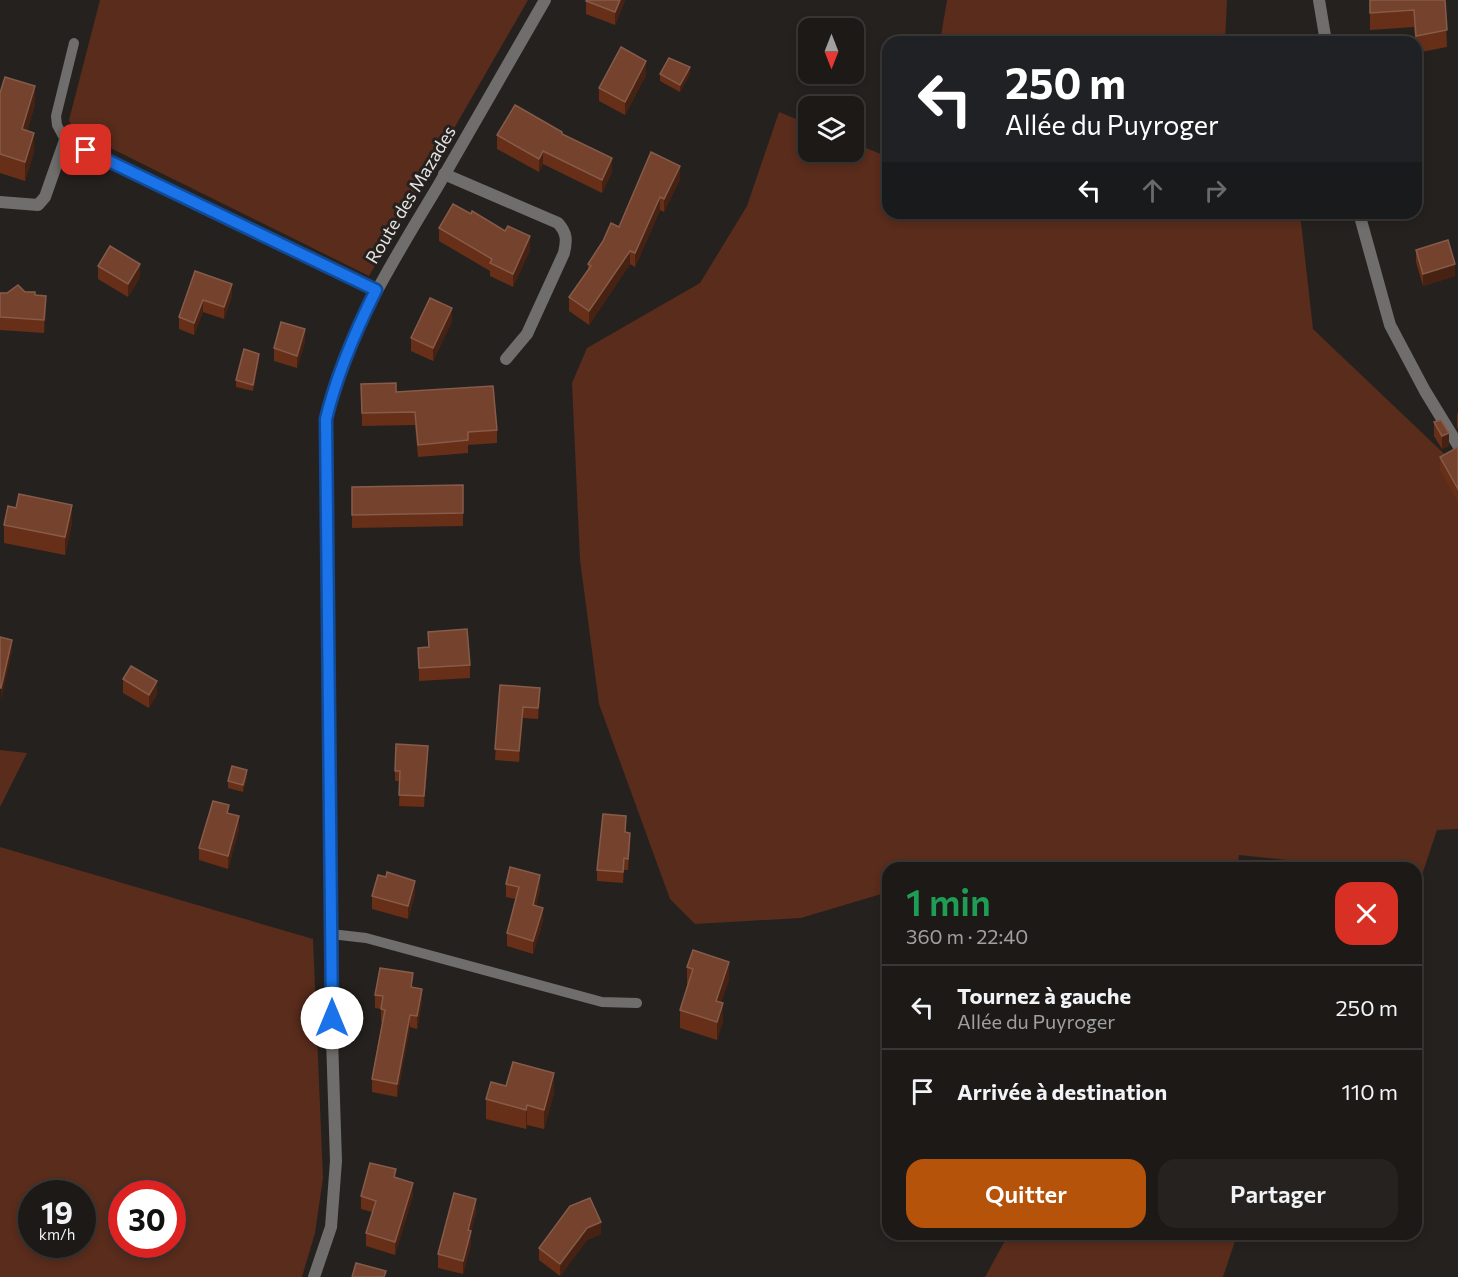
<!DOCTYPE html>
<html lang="fr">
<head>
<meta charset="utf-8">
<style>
  :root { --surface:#1c1917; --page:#252220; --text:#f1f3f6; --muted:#a0a0a1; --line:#3a3836; --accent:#b45309 }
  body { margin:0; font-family:Commissioner,sans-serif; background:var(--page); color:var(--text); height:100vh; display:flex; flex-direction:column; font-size:22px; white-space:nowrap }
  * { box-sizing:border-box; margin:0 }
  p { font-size:20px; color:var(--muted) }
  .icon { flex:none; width:33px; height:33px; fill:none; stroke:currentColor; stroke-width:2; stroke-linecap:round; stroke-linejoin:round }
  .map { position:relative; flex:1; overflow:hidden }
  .side { position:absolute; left:882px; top:862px; width:540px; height:378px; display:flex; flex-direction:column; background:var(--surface); border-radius:18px; box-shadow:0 3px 9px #0003,0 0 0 2px var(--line) }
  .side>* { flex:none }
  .hud { position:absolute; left:882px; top:36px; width:540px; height:183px; border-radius:18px; box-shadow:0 3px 9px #0003,0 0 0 2px var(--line); background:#202124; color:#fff; overflow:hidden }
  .needle { width:39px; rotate:180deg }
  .controls { position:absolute; left:798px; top:18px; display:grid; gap:12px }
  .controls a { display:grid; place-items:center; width:66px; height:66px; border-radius:12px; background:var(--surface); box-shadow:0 3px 9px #0003,0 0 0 2px var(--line); font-size:30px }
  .speed { position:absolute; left:18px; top:1180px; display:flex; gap:12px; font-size:30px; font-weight:700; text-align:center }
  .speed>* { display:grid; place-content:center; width:78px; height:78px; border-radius:50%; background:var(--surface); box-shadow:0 3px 9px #0003,0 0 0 2px var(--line); line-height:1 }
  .speed small { font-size:15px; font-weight:400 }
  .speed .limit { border:9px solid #d22; background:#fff; color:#111 }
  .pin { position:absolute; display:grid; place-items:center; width:51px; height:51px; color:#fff; margin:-26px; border-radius:12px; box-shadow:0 3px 9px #0006 }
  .me { position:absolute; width:66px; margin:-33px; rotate:0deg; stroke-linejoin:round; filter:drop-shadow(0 0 4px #0008) }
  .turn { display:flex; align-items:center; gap:21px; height:126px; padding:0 24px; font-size:27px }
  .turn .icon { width:78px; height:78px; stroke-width:2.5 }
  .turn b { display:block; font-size:42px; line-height:51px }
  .lanes { display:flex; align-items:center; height:57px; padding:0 24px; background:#0003; justify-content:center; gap:30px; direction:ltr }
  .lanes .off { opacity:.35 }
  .round { display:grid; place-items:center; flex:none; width:63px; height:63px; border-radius:18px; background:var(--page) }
  .summary { display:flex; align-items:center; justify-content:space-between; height:102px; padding:0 24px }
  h1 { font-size:36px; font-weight:600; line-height:45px; color:#1e9e55 }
  .cta { display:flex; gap:12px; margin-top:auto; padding:12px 24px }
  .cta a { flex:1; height:69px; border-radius:18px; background:var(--accent); color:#fff; font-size:24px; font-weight:600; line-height:69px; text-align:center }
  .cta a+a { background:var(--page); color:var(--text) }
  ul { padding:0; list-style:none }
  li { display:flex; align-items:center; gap:18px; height:84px; padding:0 24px; border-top:2px solid var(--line) }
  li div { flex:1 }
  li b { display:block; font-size:22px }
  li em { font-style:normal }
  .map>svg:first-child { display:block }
  .green { fill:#592c1c; fill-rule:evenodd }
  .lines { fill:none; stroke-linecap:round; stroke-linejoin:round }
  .lane { stroke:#706e6d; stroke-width:10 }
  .street { stroke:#706e6d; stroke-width:12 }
  .wall { fill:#672f17 }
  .shaded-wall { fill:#472111 }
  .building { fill:#74422d; stroke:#865b49; stroke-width:1.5 }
  .route-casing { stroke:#114b97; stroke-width:15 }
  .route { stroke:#1a73e8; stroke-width:10 }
  .labels { text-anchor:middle; stroke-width:6; stroke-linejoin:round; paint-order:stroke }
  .street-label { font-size:18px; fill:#e5e2e1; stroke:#25211f }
</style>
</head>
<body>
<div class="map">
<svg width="1458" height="1277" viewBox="0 0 1458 1277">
  <rect width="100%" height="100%" fill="#25211f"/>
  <g class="green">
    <path d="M100,0H528L369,276L74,130L69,120Z"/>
    <path d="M947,0H1227L1225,42H940Z"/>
    <path d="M779,112L808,124V152H854V143L888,157V213H1300L1313,329L1458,467V829L1437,830L1422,875L1416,874V868H1365L1239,855L1237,868H888V892L801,918L695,924L670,899L599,704L580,560L572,383L587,348L700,283L747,206Z"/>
    <path d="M0,750L27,753L0,807Z"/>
    <path d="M0,847L313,939L323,1178L315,1233L302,1277H0ZM32,1194H82V1245H32ZM122,1194H172V1245H122Z"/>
    <path d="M1008,1235V1234L1237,1235L1223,1277H985Z"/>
  </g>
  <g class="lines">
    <g class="lane">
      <path d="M65,140L57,125L56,116L74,43"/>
      <path d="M331,934L366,938L602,1002L637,1003"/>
    </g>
    <g class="street">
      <path d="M1319,0L1326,42"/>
      <path d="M444,174L558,223C567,233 567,240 564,253L527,334L506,359"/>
      <path d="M0,202L38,205L45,197L65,140L376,289"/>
      <path d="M1359,213L1390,325L1425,391L1458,445"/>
      <path d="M314,1277L331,1227L336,1161L332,1039L326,419C346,334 393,261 438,186C474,124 509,62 545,0"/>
    </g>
  </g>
  <g class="wall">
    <path d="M625,0L615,25L586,14V1Z"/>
    <path d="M1370,0H1445L1447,47L1416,53L1414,27L1370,30Z"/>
    <path d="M660,74H690L680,92L660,81Z"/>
    <path d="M646,75L625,115L599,101V88Z"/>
    <path d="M0,93L35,104L27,131L34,152L25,181L0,173Z"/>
    <path d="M562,134L612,172L602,193L543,164L539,172L497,149V135Z"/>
    <path d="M680,179L664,212L660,210L635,267L630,264L589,325L569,311V297L588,269V264L619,227Z"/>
    <path d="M439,228L530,250L513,287L490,276V271L439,241Z"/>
    <path d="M1416,250L1455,276L1423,286L1416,262Z"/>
    <path d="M98,266L140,277L128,297L98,279Z"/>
    <path d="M195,271L232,296L224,319L203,312L194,335L179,329V317Z"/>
    <path d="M25,292L35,295L46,309L44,333L0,330V293H7Z"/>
    <path d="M452,321L433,361L411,351V338Z"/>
    <path d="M305,342L297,368L274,361V348Z"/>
    <path d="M259,360L253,391L236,387V380Z"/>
    <path d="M361,384L396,392L497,430V443L468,445V453L418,457L415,425L362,426Z"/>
    <path d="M1458,413V429L1457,427V414Z"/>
    <path d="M1434,422L1449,446L1442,449L1434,436Z"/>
    <path d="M1458,447V502L1440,470V457Z"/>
    <path d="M463,485V526L352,528V487Z"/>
    <path d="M72,523L65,555L4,543V525Z"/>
    <path d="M428,632L470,665V678L419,681L418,648L428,647Z"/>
    <path d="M123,679L157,694L149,708L123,693Z"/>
    <path d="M500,685L540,699L538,719L523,718L519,762L495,760Z"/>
    <path d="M428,756L424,807L399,806L400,781H395V771Z"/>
    <path d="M247,777L243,792L228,788V781Z"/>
    <path d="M229,813L239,829L228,869L199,860V848Z"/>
    <path d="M630,844L628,870H624L623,883L597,881V870Z"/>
    <path d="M386,877L415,894L408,919L372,909V896Z"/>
    <path d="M506,884L540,888L536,906L543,921L533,954L507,946V933L516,899L506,897Z"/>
    <path d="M687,967L729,980L721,1002L723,1021L717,1040L680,1028V1010L688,985H687Z"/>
    <path d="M413,988L422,1002L417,1029L410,1027L397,1097L372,1092V1079L382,1022H381V1009L375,1008V995Z"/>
    <path d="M506,1086L554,1093L544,1129L527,1125L526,1129L486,1119V1099Z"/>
    <path d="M396,1177L413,1195L395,1255L366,1246V1233L372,1212L361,1209V1196Z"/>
    <path d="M476,1212L471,1232V1244L463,1274L438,1268V1254Z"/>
    <path d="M601,1234L587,1240L560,1276L539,1260V1248Z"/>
  </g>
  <g class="shaded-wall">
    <path d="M620,0H625L615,25V12Z"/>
    <path d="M646,61V75L625,115V102Z"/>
    <path d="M690,67V74L680,92V85Z"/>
    <path d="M35,86V104L22,148V129Z"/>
    <path d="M34,133V152L25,181V162Z"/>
    <path d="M543,151V164L539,172V159Z"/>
    <path d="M612,158V172L602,193V180Z"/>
    <path d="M680,166V179L664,212V199Z"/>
    <path d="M660,197V210L635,267V253Z"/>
    <path d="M530,236V250L513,287V274Z"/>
    <path d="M630,251V264L589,325V311Z"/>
    <path d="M140,264V277L128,297V284Z"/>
    <path d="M1455,264V276L1423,286V274Z"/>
    <path d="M232,284V296L224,319V307Z"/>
    <path d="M46,296V309L44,333V320Z"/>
    <path d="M203,300V312L194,335V323Z"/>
    <path d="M452,308V321L433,361V348Z"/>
    <path d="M305,329V342L297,368V356Z"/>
    <path d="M259,354V360L253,391V385Z"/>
    <path d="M1449,433V446L1442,449V436Z"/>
    <path d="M72,505V523L65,555V537Z"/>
    <path d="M12,640V652L1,701V688Z"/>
    <path d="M157,681V694L149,708V695Z"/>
    <path d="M540,688V699L538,719V708Z"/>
    <path d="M523,707V718L519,762V751Z"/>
    <path d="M428,746V756L424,807V796Z"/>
    <path d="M247,770V777L243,792V785Z"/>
    <path d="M239,816V829L228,869V856Z"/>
    <path d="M630,833V844L628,870V859Z"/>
    <path d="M624,858V870L623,883V872Z"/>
    <path d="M540,875V888L533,918V905Z"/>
    <path d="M415,881V894L408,919V906Z"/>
    <path d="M543,908V921L533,954V941Z"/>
    <path d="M729,962V980L716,1018V1001Z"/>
    <path d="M422,989V1002L417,1029V1016Z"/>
    <path d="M723,1003V1021L717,1040V1022Z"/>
    <path d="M410,1015V1027L397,1097V1084Z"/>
    <path d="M554,1073V1093L544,1129V1110Z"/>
    <path d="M527,1105V1125L526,1129V1110Z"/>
    <path d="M413,1183V1195L395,1255V1242Z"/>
    <path d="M476,1199V1212L471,1232V1244L463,1274V1261L468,1230Z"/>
    <path d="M601,1222V1234L587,1240L560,1276V1264L587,1228Z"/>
  </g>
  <g class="building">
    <path d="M587,0H620L615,12L586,1Z"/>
    <path d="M1370,0H1445L1447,30L1416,36L1414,10L1370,13Z"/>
    <path d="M621,47L646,61L625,102L599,88Z"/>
    <path d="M669,58L690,67L680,85L660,74Z"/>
    <path d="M5,77L35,86L22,129L34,133L25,162L0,154V93Z"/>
    <path d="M515,105L562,132V134L612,158L602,180L543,151L539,159L497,135Z"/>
    <path d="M651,152L680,166L664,199L660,197L635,253L630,251L589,311L569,297L591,266L588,264L603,241L611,223L619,227Z"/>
    <path d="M453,204L471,214L472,211L505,231L508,226L530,236L513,274L490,263L492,259L439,228Z"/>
    <path d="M1448,240L1455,264L1423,274L1416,250Z"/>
    <path d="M110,246L140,264L128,284L98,266Z"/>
    <path d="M195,271L232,284L224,307L203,300L194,323L179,317Z"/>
    <path d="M18,285L25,292H35V295L46,296L44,320L0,317V293H7Z"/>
    <path d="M430,298L452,308L433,348L411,338Z"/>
    <path d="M281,322L305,329L297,356L274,348Z"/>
    <path d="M244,349L259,354L253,385L236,380Z"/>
    <path d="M396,383V392L493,386L497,430L468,432V440L418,445L415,412L362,413L361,384Z"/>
    <path d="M1441,420L1449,433L1442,436L1434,422Z"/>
    <path d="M1458,447V489L1440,457Z"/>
    <path d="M463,485V513L352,515V487Z"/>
    <path d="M19,494L72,505L65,537L4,525L8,506L16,508Z"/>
    <path d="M467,629L470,665L419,668L418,648L429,647L428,632Z"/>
    <path d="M0,637L12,640L1,688H0Z"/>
    <path d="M131,666L157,681L149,695L123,679Z"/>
    <path d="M500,685L540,688L538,708L523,707L519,751L495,749Z"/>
    <path d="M396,744L428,746L424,796L399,795L400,771H395Z"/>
    <path d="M232,766L247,770L243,785L228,781Z"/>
    <path d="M213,801L229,805L227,813L239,816L228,856L199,848Z"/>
    <path d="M603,814L626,816L625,832L630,833L628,859L624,858L623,872L597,870Z"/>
    <path d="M510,867L540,875L533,905L543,908L533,941L507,933L519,887L506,884Z"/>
    <path d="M387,872L415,881L408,906L372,896L378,875L386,877Z"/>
    <path d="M693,950L729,962L716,1001L723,1003L717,1022L680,1010L693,969L687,967Z"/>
    <path d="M380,968L413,973L411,987L422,989L417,1016L410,1015L397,1084L372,1079L385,1010L381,1009L383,996L375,995Z"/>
    <path d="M513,1062L554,1073L544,1110L527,1105L526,1110L486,1099L491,1082L506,1086Z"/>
    <path d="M370,1163L396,1169L394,1177L413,1183L395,1242L366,1233L376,1201L361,1196Z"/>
    <path d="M454,1193L476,1199L468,1230L471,1231L463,1261L438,1254Z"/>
    <path d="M590,1198L601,1222L587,1228L560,1264L539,1248L570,1206Z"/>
    <path d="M356,1263L386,1271L384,1277H352Z"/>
  </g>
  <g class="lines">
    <g class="route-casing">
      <path id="route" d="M86,150L376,290C355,332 337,373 326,419L332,1018"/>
    </g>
    <use href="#route" class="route"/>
  </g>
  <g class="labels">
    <g class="street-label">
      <text transform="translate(411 195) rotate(-59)" y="6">Route des Mazades</text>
    </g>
  </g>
</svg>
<div class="controls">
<a><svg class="needle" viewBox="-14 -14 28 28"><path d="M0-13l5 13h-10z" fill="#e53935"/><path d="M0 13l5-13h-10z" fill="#a0a0a1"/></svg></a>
<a><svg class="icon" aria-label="layers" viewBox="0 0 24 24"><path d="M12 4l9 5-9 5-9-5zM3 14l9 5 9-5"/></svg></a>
</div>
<div class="speed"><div>19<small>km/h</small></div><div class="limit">30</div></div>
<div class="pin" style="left:86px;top:150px;background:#d93025"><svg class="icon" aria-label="arrive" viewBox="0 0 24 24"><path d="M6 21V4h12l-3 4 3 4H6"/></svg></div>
<svg class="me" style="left:332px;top:1018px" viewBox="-20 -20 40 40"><circle r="19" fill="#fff"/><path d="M0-13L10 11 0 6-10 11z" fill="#1a73e8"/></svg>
<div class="hud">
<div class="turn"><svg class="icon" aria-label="left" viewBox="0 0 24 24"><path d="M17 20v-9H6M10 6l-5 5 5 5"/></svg><div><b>250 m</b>Allée du Puyroger</div></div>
<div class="lanes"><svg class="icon" aria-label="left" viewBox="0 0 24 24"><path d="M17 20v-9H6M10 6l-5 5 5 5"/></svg><svg class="icon off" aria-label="ahead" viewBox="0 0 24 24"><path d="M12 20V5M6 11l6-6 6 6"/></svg><svg class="icon off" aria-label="right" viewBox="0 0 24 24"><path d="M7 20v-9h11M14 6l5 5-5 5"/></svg></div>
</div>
<section class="side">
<div class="summary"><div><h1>1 min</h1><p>360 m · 22:40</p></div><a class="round" style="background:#d93025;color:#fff"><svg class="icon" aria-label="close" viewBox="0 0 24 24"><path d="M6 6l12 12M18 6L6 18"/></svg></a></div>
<ul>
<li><svg class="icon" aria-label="left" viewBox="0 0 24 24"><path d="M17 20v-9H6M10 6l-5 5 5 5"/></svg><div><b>Tournez à gauche</b><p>Allée du Puyroger</p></div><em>250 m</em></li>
<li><svg class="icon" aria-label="arrive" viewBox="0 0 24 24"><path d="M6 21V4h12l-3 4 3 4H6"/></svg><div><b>Arrivée à destination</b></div><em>110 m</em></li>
</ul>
<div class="cta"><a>Quitter</a><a>Partager</a></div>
</section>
</div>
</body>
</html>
